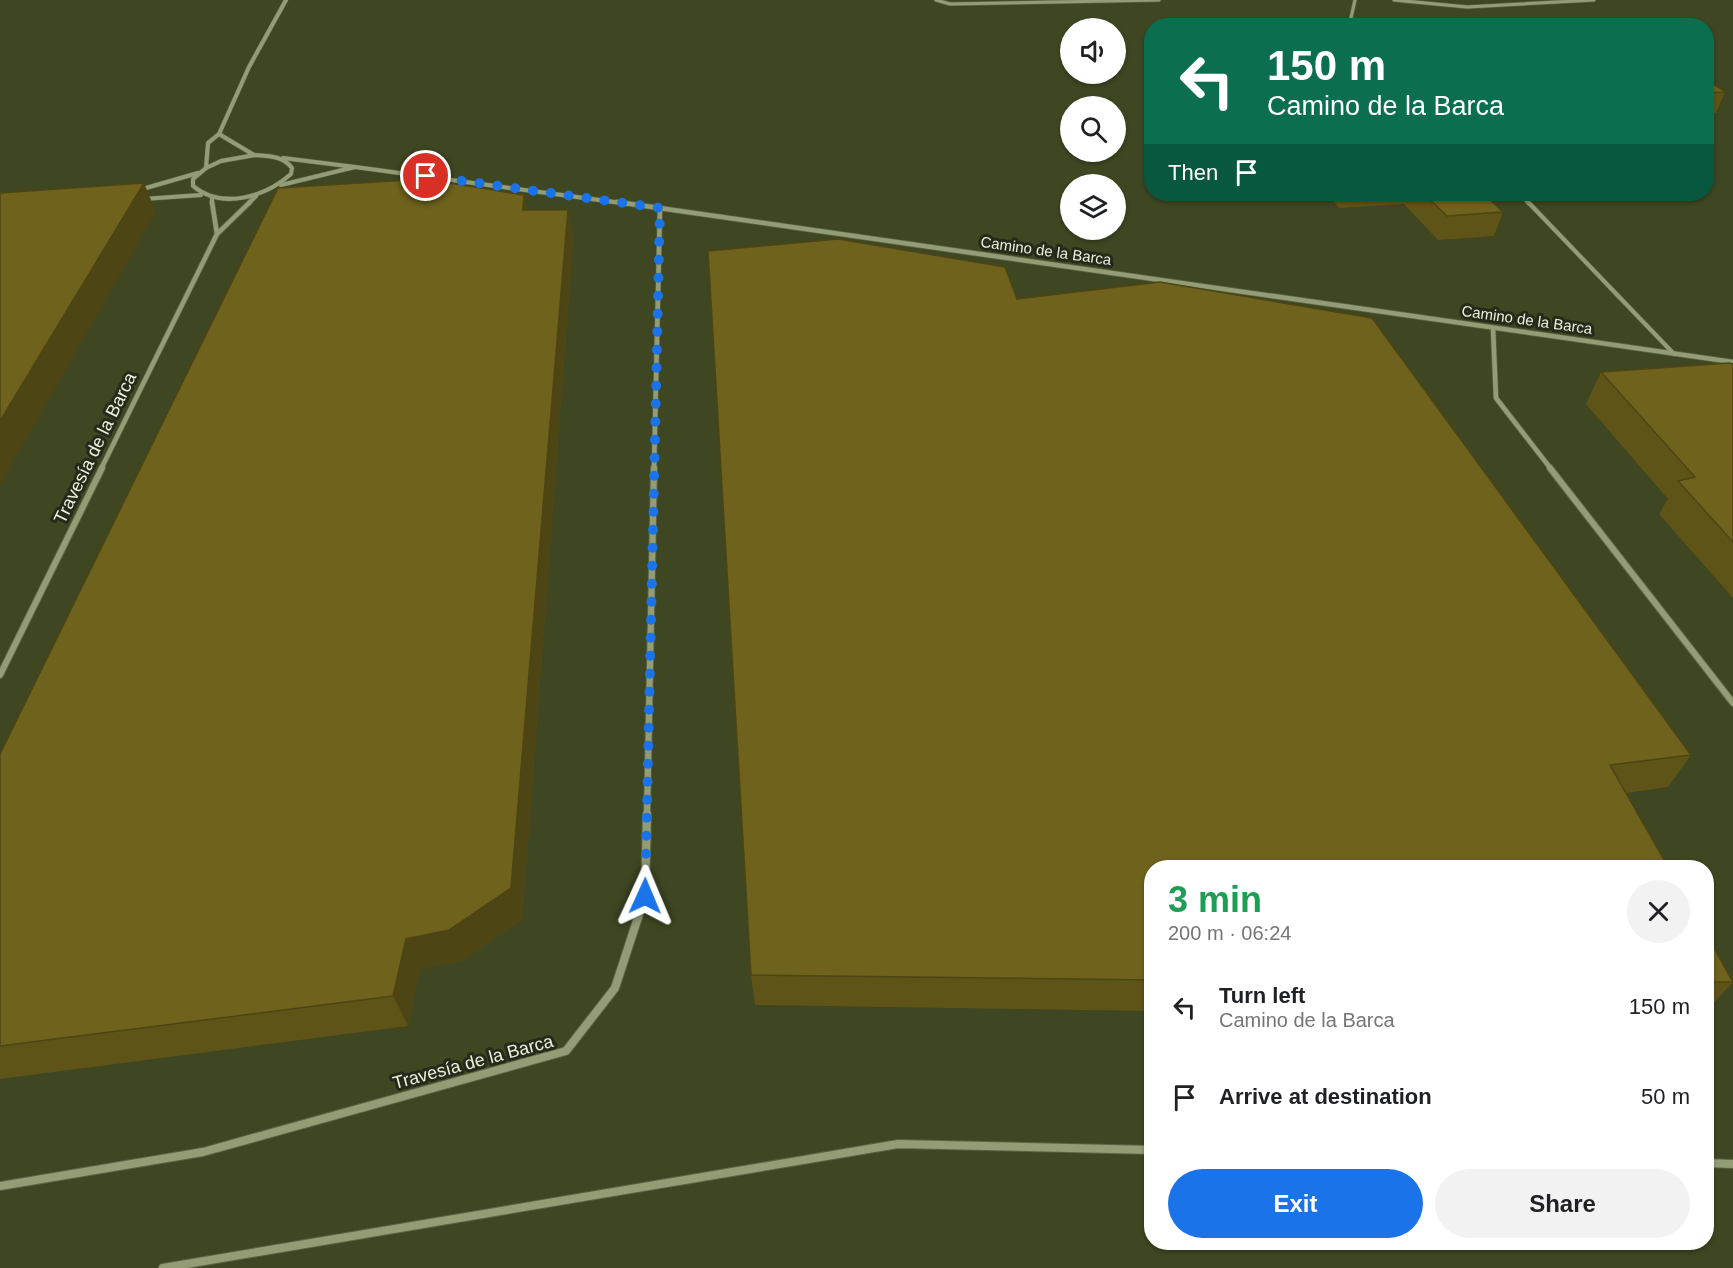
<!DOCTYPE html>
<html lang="en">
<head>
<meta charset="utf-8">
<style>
  :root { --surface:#fff; --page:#f2f2f2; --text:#202124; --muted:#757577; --accent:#1a73e8 }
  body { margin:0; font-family:Arial,sans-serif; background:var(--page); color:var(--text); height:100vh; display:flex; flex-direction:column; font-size:22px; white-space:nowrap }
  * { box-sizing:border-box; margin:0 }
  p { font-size:20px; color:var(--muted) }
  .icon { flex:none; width:33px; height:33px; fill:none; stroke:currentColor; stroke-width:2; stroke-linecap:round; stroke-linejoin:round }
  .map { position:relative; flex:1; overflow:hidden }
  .sheet { position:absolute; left:1144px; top:860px; width:570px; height:390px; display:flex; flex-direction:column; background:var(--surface); border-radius:24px; box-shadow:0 2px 4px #0004 }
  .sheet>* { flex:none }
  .hud { position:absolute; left:1144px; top:18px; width:570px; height:183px; border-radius:24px; box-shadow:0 2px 4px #0004; background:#0b6e4f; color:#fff; overflow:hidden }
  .controls { position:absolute; left:1060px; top:18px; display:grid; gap:12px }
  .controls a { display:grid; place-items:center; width:66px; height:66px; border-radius:50%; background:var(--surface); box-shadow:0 2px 4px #0004; font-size:30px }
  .pin { position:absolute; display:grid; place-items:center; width:51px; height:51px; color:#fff; margin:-26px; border:3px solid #fff; border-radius:50%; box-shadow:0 2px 6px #0007 }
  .me { position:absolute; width:66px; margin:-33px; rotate:1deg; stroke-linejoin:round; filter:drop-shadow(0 0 4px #0008) }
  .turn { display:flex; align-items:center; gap:21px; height:126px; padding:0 24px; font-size:27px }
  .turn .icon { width:78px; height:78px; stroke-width:2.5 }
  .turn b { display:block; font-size:42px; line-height:51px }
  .then { display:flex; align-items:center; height:57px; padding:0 24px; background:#0003; gap:12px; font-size:22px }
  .round { display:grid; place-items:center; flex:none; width:63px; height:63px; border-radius:32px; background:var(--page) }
  .overview { display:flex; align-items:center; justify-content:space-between; height:102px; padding:0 24px }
  h1 { font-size:36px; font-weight:600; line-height:45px; color:#1e9e55 }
  .button { display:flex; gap:12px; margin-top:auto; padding:12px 24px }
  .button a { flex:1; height:69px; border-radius:36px; background:var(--accent); color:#fff; font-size:24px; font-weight:600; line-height:69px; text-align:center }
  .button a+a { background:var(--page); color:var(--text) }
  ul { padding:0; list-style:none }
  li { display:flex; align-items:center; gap:18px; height:90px; padding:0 24px }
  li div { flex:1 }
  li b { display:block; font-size:22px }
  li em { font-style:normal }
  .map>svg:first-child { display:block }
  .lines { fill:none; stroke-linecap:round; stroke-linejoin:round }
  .service-far1-casing { stroke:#5c6343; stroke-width:4.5 }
  .service-casing { stroke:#5c6343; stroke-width:5 }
  .minor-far3-casing { stroke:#5c6343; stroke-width:5 }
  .minor-far2-casing { stroke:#5c6343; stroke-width:6 }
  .minor-far1-casing { stroke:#5c6343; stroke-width:8 }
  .minor-casing { stroke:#5c6343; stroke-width:10 }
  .service-far1 { stroke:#929c75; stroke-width:3 }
  .service { stroke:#929c75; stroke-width:4 }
  .minor-far3 { stroke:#929c75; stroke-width:4 }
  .minor-far2 { stroke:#929c75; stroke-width:4.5 }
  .minor-far1 { stroke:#929c75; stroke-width:6 }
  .minor { stroke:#929c75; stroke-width:8 }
  .wall { fill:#5f5418 }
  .shaded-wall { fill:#4d4514 }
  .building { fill:#6e621c; stroke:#4d4514; stroke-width:1.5 }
  .route { stroke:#1a73e8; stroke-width:10; stroke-dasharray:0 18 }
  .labels { text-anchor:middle; stroke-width:6; stroke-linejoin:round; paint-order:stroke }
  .far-street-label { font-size:15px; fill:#eaf0db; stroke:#262a1a }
  .street-label { font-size:18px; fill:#eaf0db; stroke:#262a1a }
</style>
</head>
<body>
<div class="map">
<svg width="1733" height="1268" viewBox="0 0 1733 1268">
  <rect width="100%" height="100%" fill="#3e4622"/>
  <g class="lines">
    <g class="service-far1-casing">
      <g id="service-far1">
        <path d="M936,0L950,4L1159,0"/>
        <path d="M1355,0L1351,18L1358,26"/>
        <path d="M1394,0L1467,7L1594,0"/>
        <path d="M1520,194L1529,204"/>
      </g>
    </g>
    <g class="service-casing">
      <path id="service" d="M1528,202L1674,354"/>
    </g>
    <g class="minor-far3-casing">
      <g id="minor-far3">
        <path d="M219,134L249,67L286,0"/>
        <path d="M255,155C269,156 283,156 292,168L291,174C265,197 222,210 193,186V179L206,168L221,161Z"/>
        <path d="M355,167L629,204"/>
        <path d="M206,168L208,143L219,134L254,155"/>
        <path d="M281,185L355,167L283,158"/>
        <path d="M139,190L198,173"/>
        <path d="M212,197V204"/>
        <path d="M143,199L201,195"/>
        <path d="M248,204L256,196"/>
      </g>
    </g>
    <g class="minor-far2-casing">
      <g id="minor-far2">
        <path d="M212,202L217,234L250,202"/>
        <path d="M617,202L1733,362"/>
        <path d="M1493,328L1496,398L1551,469"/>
        <path d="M101,469L217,234"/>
        <path d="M654,469L660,208"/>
      </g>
    </g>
    <g class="minor-far1-casing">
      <g id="minor-far1">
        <path d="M1550,468L1733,703"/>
        <path d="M0,675L102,468"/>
        <path d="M647,816L654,468"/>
      </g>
    </g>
    <g class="minor-casing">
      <g id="minor">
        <path d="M1707,1163L1733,1164"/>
        <path d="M0,1186L203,1152L566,1051L615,988L645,896L647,814"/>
        <path d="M163,1268L898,1144L1152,1150"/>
      </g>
    </g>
    <use href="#service-far1" class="service-far1"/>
    <use href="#service" class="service"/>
    <use href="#minor-far3" class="minor-far3"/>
    <use href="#minor-far2" class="minor-far2"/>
    <use href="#minor-far1" class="minor-far1"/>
    <use href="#minor" class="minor"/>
  </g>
  <g class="wall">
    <path d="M1707,80L1725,92L1716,113L1707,114Z"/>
    <path d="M1329,194H1495L1493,199H1490L1503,212L1494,236L1438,240L1404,204L1339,208Z"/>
    <path d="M524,195L527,210H568L573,239L522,920L462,961L420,969L408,1026L0,1079V754Z"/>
    <path d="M1017,299L1691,755L1668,787L1626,793L1152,867V1011L755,1005L751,975Z"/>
    <path d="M1733,364V598L1659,514L1668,499L1586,404L1601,372Z"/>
    <path d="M1707,936L1733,982L1707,1010Z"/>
  </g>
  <g class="shaded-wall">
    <path d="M144,183L156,212L0,485V421Z"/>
    <path d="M524,195L529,224L523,210Z"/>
    <path d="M568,210L573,239L522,920L462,961L420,969L408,1026L393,996Z"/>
  </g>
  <g class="building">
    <path d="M1707,80L1725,92L1707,93Z"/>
    <path d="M425,179L524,195L523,210H568L511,888L449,930L406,939L393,996L0,1046V754L278,188Z"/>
    <path d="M144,183L0,421V193Z"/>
    <path d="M1424,194H1484L1503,212L1447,216Z"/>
    <path d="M838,239L1005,267L1017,299L1160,282L1372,318L1691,755L1610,765L1668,867H1152V980L751,975L708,251Z"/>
    <path d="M1729,363L1733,364V542L1678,481L1695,477L1601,372Z"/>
    <path d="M1707,936L1733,982H1707Z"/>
  </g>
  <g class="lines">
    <path class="route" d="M426,176L660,208L645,896"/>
  </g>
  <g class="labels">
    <g class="far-street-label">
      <text transform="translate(1046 251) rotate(8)" y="5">Camino de la Barca</text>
      <text transform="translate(1527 320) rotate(8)" y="5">Camino de la Barca</text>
    </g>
    <g class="street-label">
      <text transform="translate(95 448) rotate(-64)" y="6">Travesía de la Barca</text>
      <text transform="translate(473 1062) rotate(-15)" y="6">Travesía de la Barca</text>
    </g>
  </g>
</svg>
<div class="controls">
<a><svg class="icon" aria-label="sound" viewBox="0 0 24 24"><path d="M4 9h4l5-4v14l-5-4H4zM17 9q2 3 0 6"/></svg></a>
<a><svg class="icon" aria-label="search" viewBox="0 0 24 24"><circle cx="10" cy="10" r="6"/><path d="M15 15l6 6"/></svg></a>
<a><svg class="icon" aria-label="layers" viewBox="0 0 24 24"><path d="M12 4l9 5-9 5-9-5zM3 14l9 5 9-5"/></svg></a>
</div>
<div class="pin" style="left:426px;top:176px;background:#d93025"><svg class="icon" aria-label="arrive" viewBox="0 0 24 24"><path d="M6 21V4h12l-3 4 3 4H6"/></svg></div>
<svg class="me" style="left:645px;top:896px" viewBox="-20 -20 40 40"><path d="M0-17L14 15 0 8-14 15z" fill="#1a73e8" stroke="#fff" stroke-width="4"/></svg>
<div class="hud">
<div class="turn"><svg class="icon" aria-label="left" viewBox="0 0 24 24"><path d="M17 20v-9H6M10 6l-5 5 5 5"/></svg><div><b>150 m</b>Camino de la Barca</div></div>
<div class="then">Then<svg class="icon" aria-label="arrive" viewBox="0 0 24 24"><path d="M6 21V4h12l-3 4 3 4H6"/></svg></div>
</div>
<section class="sheet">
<div class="overview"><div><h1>3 min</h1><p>200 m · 06:24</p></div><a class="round"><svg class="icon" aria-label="close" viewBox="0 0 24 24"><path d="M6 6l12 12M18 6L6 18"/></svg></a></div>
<ul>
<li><svg class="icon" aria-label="left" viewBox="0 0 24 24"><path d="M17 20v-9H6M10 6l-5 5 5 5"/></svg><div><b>Turn left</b><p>Camino de la Barca</p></div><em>150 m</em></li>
<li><svg class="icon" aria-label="arrive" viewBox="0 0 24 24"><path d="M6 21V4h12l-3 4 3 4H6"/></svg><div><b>Arrive at destination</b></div><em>50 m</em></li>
</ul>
<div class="button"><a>Exit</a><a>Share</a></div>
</section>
</div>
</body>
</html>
